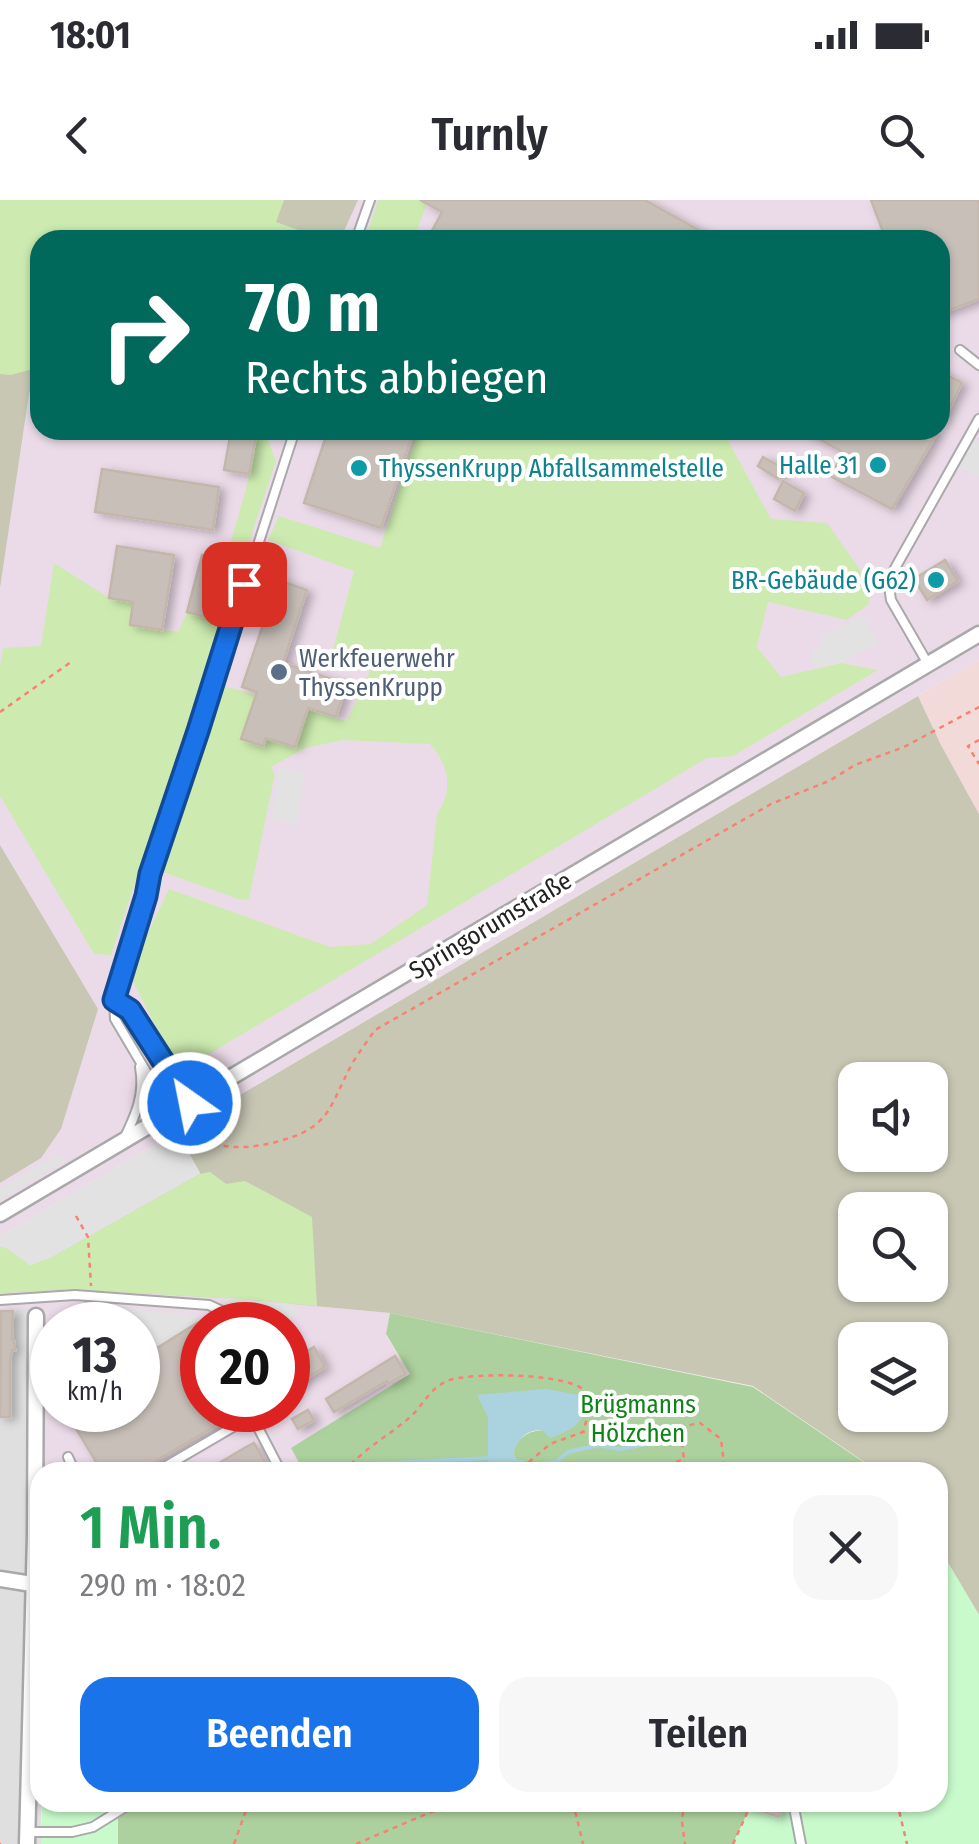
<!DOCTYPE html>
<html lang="de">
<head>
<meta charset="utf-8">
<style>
  :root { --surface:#fff; --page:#f7f7f7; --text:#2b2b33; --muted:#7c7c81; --accent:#1a73e8 }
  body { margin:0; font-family:"Fira Sans Condensed",sans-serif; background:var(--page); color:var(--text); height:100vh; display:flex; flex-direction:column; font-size:38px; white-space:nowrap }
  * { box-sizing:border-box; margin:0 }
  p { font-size:32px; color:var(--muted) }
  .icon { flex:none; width:55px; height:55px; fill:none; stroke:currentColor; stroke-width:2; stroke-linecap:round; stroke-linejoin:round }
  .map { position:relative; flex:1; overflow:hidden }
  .panel { position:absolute; left:30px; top:1262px; width:918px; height:350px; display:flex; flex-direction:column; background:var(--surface); border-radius:30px; box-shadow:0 2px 8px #0004 }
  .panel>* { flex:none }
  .banner { position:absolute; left:30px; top:30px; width:920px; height:210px; border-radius:30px; box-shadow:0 2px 8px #0004; background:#00695c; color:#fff; overflow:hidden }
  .fabs { position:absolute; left:838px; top:862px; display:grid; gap:20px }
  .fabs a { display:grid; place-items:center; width:110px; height:110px; border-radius:20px; background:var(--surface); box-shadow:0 2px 8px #0004; font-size:50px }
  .speed { position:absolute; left:30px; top:1102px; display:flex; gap:20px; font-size:50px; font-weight:700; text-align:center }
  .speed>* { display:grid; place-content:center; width:130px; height:130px; border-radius:50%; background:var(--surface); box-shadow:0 2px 8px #0004; line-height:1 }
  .speed small { font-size:25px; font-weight:400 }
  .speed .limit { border:15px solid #d22; background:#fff; color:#111 }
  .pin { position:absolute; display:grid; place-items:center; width:85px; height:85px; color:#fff; margin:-42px; border-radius:20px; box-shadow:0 5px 15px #0006 }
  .me { position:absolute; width:110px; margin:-55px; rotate:327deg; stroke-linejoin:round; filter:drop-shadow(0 0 8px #0008) }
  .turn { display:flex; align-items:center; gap:35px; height:210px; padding:0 50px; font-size:45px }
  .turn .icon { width:130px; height:130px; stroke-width:2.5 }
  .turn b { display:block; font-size:70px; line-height:85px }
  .round { display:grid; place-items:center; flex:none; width:105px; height:105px; border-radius:30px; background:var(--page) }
  .head { display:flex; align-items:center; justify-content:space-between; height:170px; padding:0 50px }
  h1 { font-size:60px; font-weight:600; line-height:75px; color:#1e9e55 }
  .primary-button { display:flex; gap:20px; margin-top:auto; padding:20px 50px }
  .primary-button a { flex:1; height:115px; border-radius:30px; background:var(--accent); color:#fff; font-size:40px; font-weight:600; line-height:115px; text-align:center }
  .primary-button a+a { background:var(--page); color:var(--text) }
  .status { display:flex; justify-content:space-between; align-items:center; height:70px; padding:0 50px; background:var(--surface); direction:ltr }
  .status svg { height:28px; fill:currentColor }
  header { display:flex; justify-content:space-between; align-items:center; height:130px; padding:0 50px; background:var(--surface); font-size:45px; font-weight:600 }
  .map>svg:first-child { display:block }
  .residential { fill:#e0dfdf }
  .commercial { fill:#f2dad9 }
  .industrial { fill:#ebdbe8; fill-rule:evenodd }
  .construction { fill:#c7c7b4; fill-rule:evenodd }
  .grass { fill:#cdebb0 }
  .forest { fill:#add19e }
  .park { fill:#c8facc }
  .parking { fill:#e2e2e2 }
  .water { fill:#aad3df }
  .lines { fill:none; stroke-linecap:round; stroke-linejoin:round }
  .stream { stroke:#aad3df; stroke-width:4 }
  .building { fill:#c7bfb8; stroke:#c4b6ab; stroke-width:2.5; filter:url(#shadow) }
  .service-casing { stroke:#a9a9a9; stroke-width:12 }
  .minor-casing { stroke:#a9a9a9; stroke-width:19 }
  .path { stroke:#fa8072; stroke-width:2.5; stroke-dasharray:5 5; stroke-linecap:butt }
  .service { stroke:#fff; stroke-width:8 }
  .minor { stroke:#fff; stroke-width:14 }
  .route-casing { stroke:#114b97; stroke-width:25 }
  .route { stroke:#1a73e8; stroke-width:18 }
  .culture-dot { fill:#0f9aa8; stroke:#fff; stroke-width:4 }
  .service-dot { fill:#5c6f8a; stroke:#fff; stroke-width:4 }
  .labels { text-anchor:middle; stroke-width:8; stroke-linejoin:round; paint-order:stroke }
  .culture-label { font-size:25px; fill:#0d838f; stroke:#fff; text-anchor:end }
  .service-label { font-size:25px; fill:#4e5e75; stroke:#fff; text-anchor:start }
  .street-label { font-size:25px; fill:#222; stroke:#fff }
  .park-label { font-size:25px; fill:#0c8416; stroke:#fff }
</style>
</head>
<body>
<div class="status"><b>18:01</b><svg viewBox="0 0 49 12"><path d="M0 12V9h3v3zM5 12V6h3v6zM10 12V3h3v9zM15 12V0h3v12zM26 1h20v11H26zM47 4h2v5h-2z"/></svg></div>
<header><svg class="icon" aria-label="back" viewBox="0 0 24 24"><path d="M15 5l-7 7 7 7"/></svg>Turnly<svg class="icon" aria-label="search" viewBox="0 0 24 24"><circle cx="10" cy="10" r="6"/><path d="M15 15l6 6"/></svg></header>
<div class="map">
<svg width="979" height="1644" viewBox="0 0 979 1644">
  <defs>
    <filter id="shadow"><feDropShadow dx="5.5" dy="3" stdDeviation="5" flood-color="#0004"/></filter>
  </defs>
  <rect width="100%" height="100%" fill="#f2efe9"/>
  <path class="residential" d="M45,1108V1272H40L41,1644H0V1110Z"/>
  <path class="commercial" d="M979,460V614L941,545L918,496Z"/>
  <g class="industrial">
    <path d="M0,0H979V460L0,1036ZM40,40H940V230H40Z"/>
    <path d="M69,1089L239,1099L390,1113L386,1135L410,1174L292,1248L304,1272H44V1109L0,1110V1093ZM52,1125H138V1210H52ZM202,1125H288V1210H202Z"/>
  </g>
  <g class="construction">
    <path d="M0,0H358L340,40H40V174H37L29,194L0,388Z"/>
    <path d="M918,496L941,545L979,614V1415L938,1346V1272H879L753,1186L390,1113L239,1099L69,1089L0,1093V1047L6,1048L31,1065L50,1058L200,973L177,932ZM855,880H930V955H855ZM855,1010H930V1085H855ZM855,1140H930V1215H855Z"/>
    <path d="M0,645L98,809L61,929L41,958L0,983Z"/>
  </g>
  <g class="grass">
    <path d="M0,0H284L276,22L326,40H40V167L11,175L0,174Z"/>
    <path d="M378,0H420L427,4L413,40H365Z"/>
    <path d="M417,230H722L771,319L827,323L873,388L868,405L847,420L768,402L757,447L781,477L841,463L878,470L733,556L707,558L197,861L176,867L129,773L169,689L330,747L371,744L427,705L437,614C454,589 449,566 430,544L343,540L305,548L271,567L275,574L249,699L241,700L163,672L161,665L199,545L204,546L224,486L347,521L374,462L333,450L354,371L268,340L279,316L380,348Z"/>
    <path d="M266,235L276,261L111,755L94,754L0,596V465L3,448L41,446L54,363L109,398L133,402L130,425L178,432L187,412L209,418L246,289L256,236Z"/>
    <path d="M210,972L226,984L245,981L312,1017L317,1106L239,1099L69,1089L0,1093V1047L6,1048L31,1065L50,1058L200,974Z"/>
  </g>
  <g class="forest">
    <path d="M390,1113L753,1187L878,1272H519L523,1261L516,1260L513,1253C521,1225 546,1230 570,1230L488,1217V1272H304L291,1248L410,1174L386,1134Z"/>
    <path d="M139,1603H752L733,1644H118V1616Z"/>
  </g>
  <g class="park">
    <path d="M938,1346L979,1415V1644H733L752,1603L938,1602Z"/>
    <path d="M42,1603H139L118,1616V1644H41Z"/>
  </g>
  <g class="parking">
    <path d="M975,238L979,241V277L960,267Z"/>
    <path d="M863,415L878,442L841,463L825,467L810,464L813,449L822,450L820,433L832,432Z"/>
    <path d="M279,568L305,572L297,624L271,621Z"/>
    <path d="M177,932L200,974L50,1058L30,1065L6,1048L0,1047V1036Z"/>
    <path d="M57,955L67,960L0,1000V989Z"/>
    <path d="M227,1098L294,1104L299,1113L280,1125H204L201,1120L146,1152L138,1139V1125H106L95,1105L209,1117Z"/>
  </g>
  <path class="water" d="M546,1189L579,1195C592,1222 571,1230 550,1238L542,1230C526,1230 518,1238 513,1253L516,1260H523L519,1272H488V1217L477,1195Z"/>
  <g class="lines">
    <g class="stream">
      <path d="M530,1265L556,1262L568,1252L599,1245L619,1249L676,1239"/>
      <path d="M360,1272L374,1264L488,1258"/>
    </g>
  </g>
  <g class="building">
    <path d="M420,0H645L704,33L700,40H427L442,12Z"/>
    <path d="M871,0H979V99L940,114V40H886Z"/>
    <path d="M940,171L962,183L940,228Z"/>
    <path d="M328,230H414L381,328L304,303Z"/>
    <path d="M803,230H939L892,309L830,276L844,253Z"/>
    <path d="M231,231L256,236L249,274L224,270Z"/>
    <path d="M763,257L783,268L778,279L758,266Z"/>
    <path d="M102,269L219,287L213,330L95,312Z"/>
    <path d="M783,281L804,293L795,311L774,299Z"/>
    <path d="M117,346L174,355L162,430L130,425L133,402L109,398Z"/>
    <path d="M202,355L225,361L210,418L187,412Z"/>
    <path d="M945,360L958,381L927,400L914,379Z"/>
    <path d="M278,380L307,390L283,463L347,484L336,517L308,508L295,547L266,538L263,546L241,539L257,492L242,487Z"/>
    <path d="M86,1103L91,1104L103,1125H51Z"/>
    <path d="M1,1111H13L12,1139L14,1141L15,1150H12L10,1161V1217H0Z"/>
    <path d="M197,1123L202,1132V1210H243L137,1272H102L65,1210H138V1160Z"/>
    <path d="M314,1147L325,1167L288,1190V1163Z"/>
    <path d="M395,1156L406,1174L388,1184L387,1181L334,1212L326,1199Z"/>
    <path d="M308,1210L314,1220L298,1229L292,1219Z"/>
    <path d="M254,1243L271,1272H204L246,1247Z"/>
    <path d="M740,1602H784L779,1617L740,1604Z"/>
  </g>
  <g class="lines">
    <g class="service-casing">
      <g id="service">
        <path d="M356,40L370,0"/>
        <path d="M960,150L979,165"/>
        <path d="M928,464L891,400L889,386L894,370L979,219"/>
        <path d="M114,800L130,810L190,903"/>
        <path d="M170,912L115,819L114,800L147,696L149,674L198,531L295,230"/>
        <path d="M124,939C136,914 145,895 140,867"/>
        <path d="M0,1100L75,1095L209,1105L222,1111L232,1125"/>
        <path d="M252,1216L281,1272"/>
        <path d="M68,1257L75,1272"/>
        <path d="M156,1272L262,1210"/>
        <path d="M793,1602L801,1644"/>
        <path d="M27,1632H72L93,1627L133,1602"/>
      </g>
    </g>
    <g class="minor-casing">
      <g id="minor">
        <path d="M0,1014L979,434"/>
        <path d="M0,1379L32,1384"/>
        <path d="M27,1644L35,1335L36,1116"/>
      </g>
    </g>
    <g class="path">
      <path d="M0,512L71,462"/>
      <path d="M979,540L968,546L979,564"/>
      <path d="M207,857L214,869"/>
      <path d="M214,943C233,950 256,947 276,942C332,927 328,908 353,862C360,851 368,840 375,830L771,604L829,581L855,565L904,547L979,507"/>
      <path d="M76,1016L88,1037L91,1086"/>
      <path d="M344,1272C362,1250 388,1236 409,1218C423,1206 429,1189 447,1181C468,1172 577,1172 587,1194C592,1206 586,1221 583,1232"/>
      <path d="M526,1272L529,1262L550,1244L583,1232L680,1227L700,1223L721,1239L725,1272"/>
      <path d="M648,1272L684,1259L680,1228"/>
      <path d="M573,1602L583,1644"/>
      <path d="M684,1602L682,1622L685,1644"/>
      <path d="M897,1602L907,1644"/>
      <path d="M0,1644H1"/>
      <path d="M234,1644L249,1602"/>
      <path d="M356,1644L431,1612L466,1602"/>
      <path d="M733,1644L752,1602"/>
    </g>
    <use href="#service" class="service"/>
    <use href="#minor" class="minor"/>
  </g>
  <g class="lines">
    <g class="route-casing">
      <path id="route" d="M190,903L130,810L114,800L146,696L150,674L198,531L244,384"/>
    </g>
    <use href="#route" class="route"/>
  </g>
  <g class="culture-dot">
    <circle cx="878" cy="265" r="10"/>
    <circle cx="359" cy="268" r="10"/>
    <circle cx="936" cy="380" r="10"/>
  </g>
  <circle class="service-dot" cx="279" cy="472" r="10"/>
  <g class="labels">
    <g class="culture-label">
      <text x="858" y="274">Halle 31</text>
      <text x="379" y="277" text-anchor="start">ThyssenKrupp Abfallsammelstelle</text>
      <text x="916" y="389">BR-Gebäude (G62)</text>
    </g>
    <g class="service-label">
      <text x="299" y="467">Werkfeuerwehr<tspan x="299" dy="29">ThyssenKrupp</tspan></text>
    </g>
    <g class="street-label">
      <text transform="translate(490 725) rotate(-31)" y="9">Springorumstraße</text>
    </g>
    <g class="park-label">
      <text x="638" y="1213">Brügmanns<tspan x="638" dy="29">Hölzchen</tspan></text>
    </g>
  </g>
</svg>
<div class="fabs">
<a><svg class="icon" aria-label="sound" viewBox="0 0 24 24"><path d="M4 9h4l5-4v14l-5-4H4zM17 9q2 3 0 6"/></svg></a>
<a><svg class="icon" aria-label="search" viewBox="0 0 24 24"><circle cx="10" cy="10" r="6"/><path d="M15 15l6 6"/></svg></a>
<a><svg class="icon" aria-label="layers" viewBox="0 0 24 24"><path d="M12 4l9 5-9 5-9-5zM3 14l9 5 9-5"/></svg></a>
</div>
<div class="speed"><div>13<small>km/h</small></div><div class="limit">20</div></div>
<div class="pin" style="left:244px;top:384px;background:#d93025"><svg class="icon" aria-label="arrive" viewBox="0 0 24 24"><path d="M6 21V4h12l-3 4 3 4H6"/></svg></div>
<svg class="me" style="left:190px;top:903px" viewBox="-20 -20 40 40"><circle r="17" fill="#1a73e8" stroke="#fff" stroke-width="3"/><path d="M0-11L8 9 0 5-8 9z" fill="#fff"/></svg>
<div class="banner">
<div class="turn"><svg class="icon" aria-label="right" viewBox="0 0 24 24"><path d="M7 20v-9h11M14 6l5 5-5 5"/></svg><div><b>70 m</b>Rechts abbiegen</div></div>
</div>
<section class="panel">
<div class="head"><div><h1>1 Min.</h1><p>290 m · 18:02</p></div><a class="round"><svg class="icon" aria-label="close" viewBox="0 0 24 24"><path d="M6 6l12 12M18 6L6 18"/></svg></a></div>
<div class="primary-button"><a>Beenden</a><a>Teilen</a></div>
</section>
</div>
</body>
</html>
